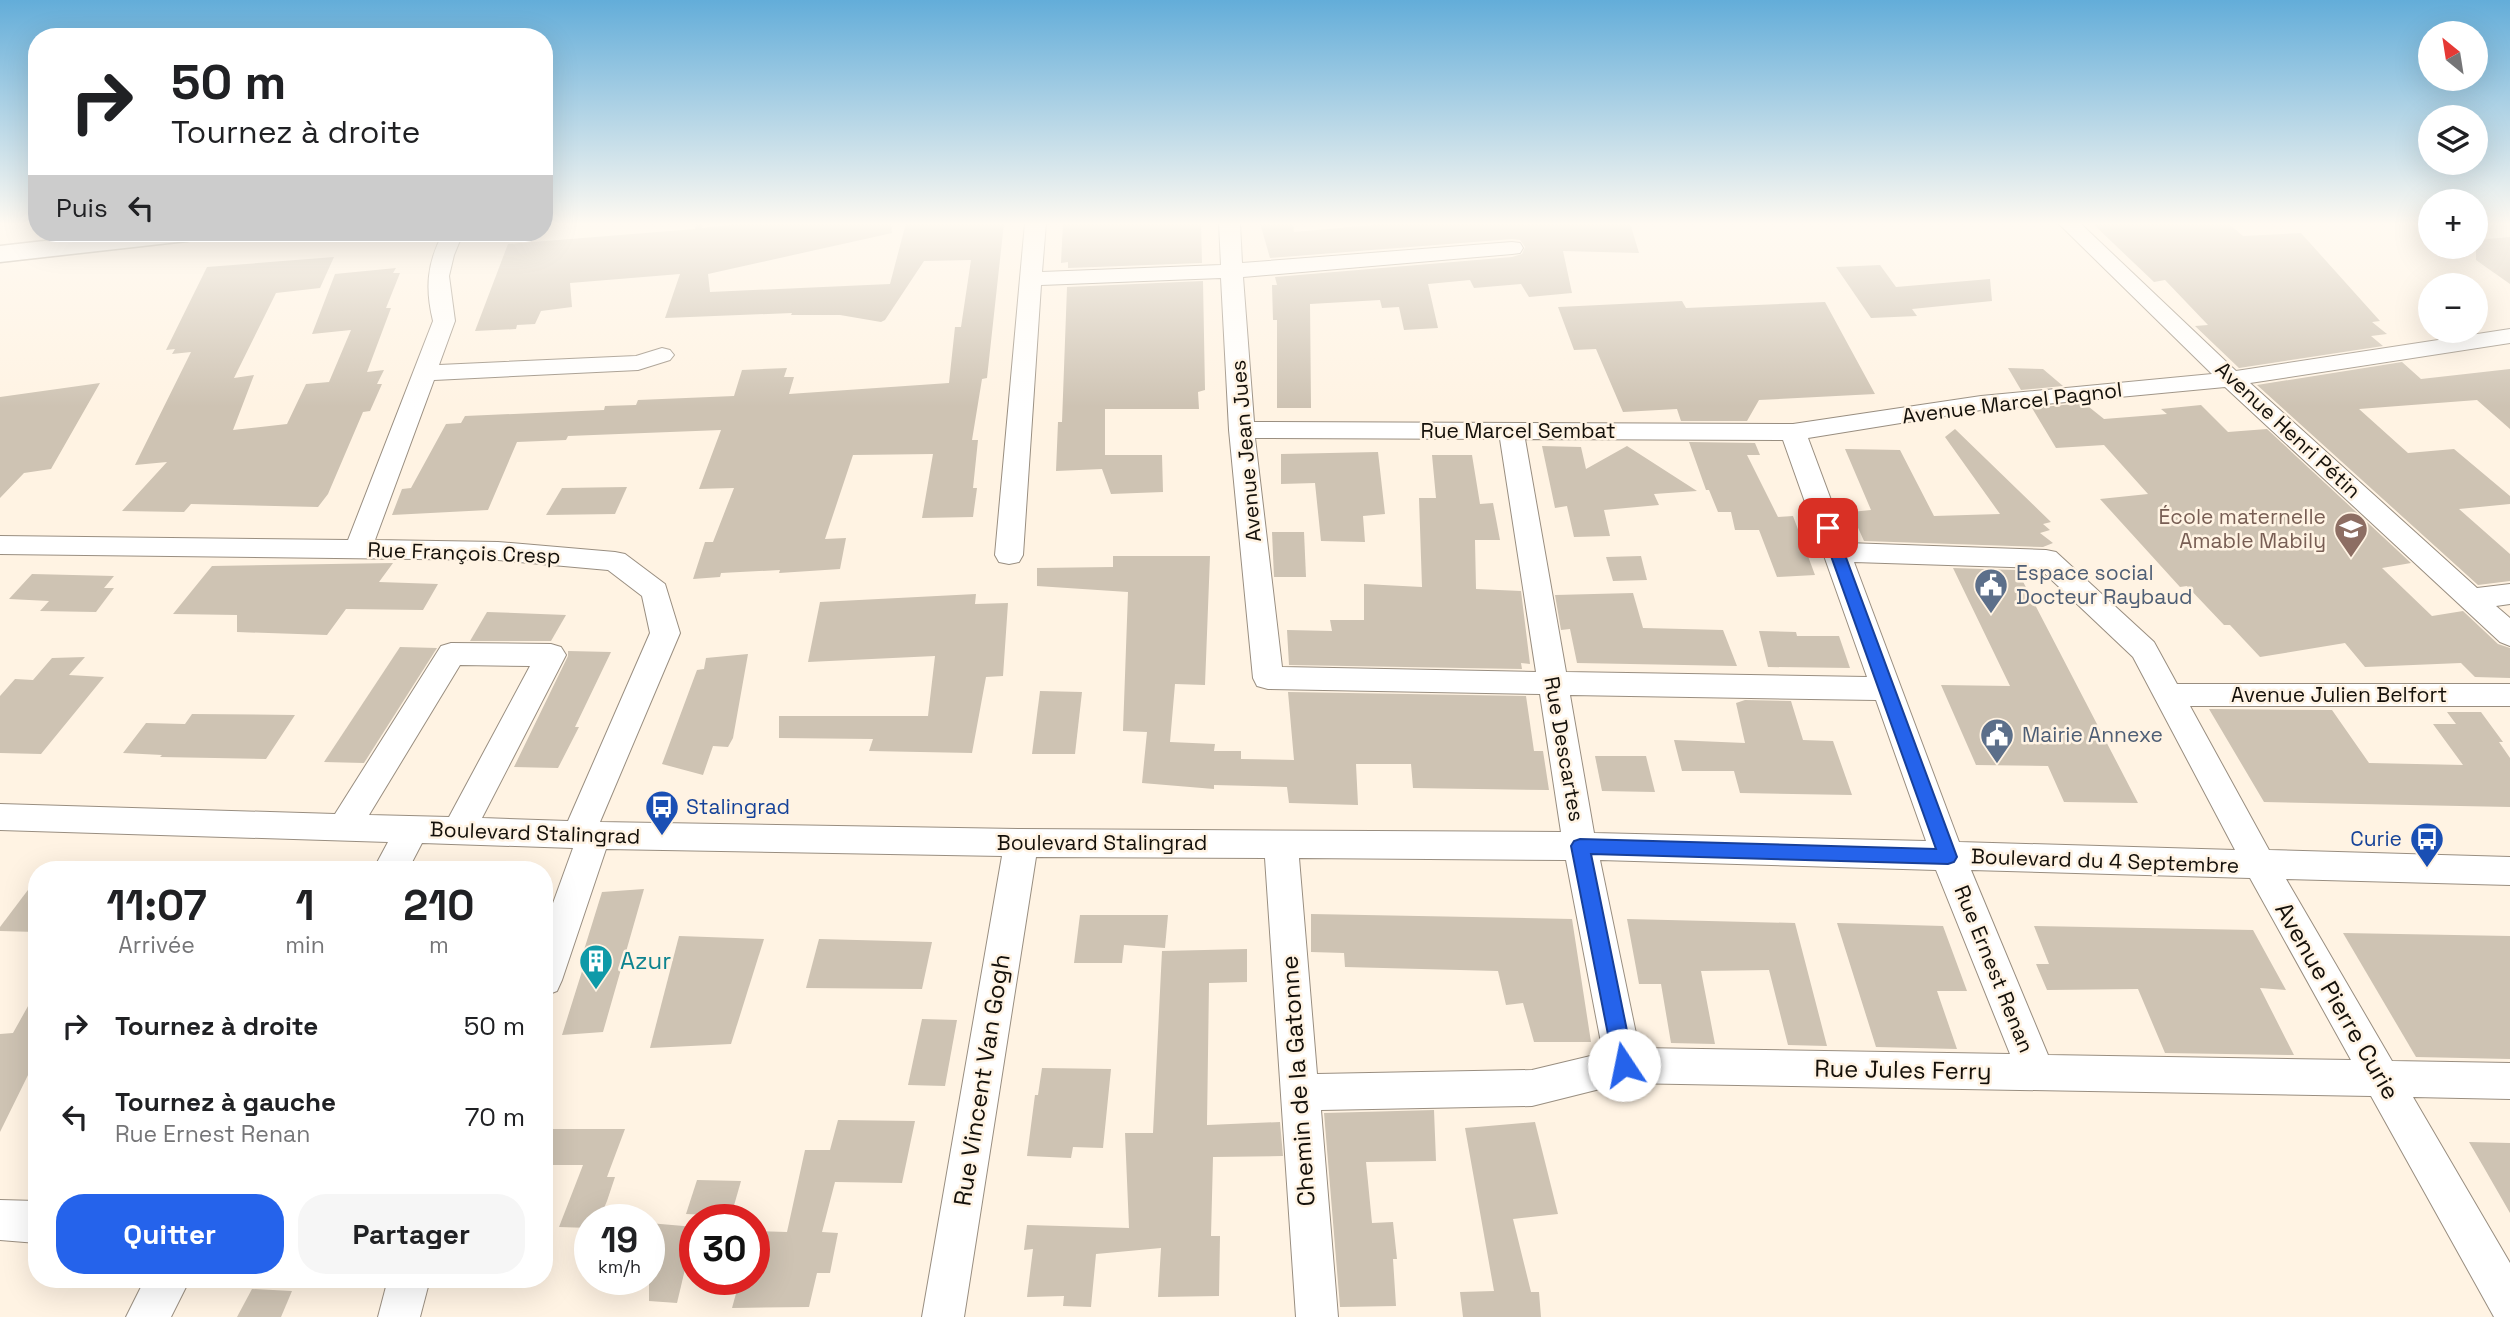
<!DOCTYPE html>
<html lang="fr">
<head>
<meta charset="utf-8">
<style>
  :root { --surface:#fff; --page:#f6f6f6; --text:#202124; --muted:#757577; --accent:#2563eb }
  body { margin:0; font-family:"Space Grotesk",sans-serif; background:var(--page); color:var(--text); height:100vh; display:flex; flex-direction:column; font-size:26px; white-space:nowrap }
  * { box-sizing:border-box; margin:0 }
  p { font-size:23px; color:var(--muted) }
  .icon { flex:none; width:38px; height:38px; fill:none; stroke:currentColor; stroke-width:2; stroke-linecap:round; stroke-linejoin:round }
  .map { position:relative; flex:1; overflow:hidden }
  .side { position:absolute; left:28px; top:861px; width:525px; height:427px; display:flex; flex-direction:column; background:var(--surface); border-radius:28px; box-shadow:0 7px 28px #0002 }
  .side>* { flex:none }
  .guide { position:absolute; left:28px; top:28px; width:525px; height:214px; border-radius:28px; box-shadow:0 7px 28px #0002; background:#fff; color:var(--text); overflow:hidden }
  .needle { width:46px; rotate:330deg }
  .tools { position:absolute; left:2418px; top:21px; display:grid; gap:14px }
  .tools a { display:grid; place-items:center; width:70px; height:70px; border-radius:50%; background:var(--surface); box-shadow:0 7px 28px #0002; font-size:35px }
  .speed { position:absolute; left:574px; top:1204px; display:flex; gap:14px; font-size:35px; font-weight:700; text-align:center }
  .speed>* { display:grid; place-content:center; width:91px; height:91px; border-radius:50%; background:var(--surface); box-shadow:0 7px 28px #0002; line-height:1 }
  .speed small { font-size:18px; font-weight:400 }
  .speed .limit { border:10px solid #d22; background:#fff; color:#111 }
  .pin { position:absolute; display:grid; place-items:center; width:60px; height:60px; color:#fff; margin:-30px; border-radius:14px; box-shadow:0 4px 10px #0006 }
  .me { position:absolute; width:77px; margin:-38px; rotate:349deg; stroke-linejoin:round; filter:drop-shadow(0 0 5px #0008) }
  .turn { display:flex; align-items:center; gap:24px; height:147px; padding:0 28px; font-size:32px }
  .turn .icon { width:91px; height:91px; stroke-width:2.5 }
  .turn b { display:block; font-size:49px; line-height:60px }
  .then { display:flex; align-items:center; height:66px; padding:0 28px; background:#0003; gap:14px; font-size:26px }
  .eta { display:flex; justify-content:space-evenly; align-items:center; height:119px; text-align:center }
  .eta b { font-size:42px; font-weight:800; line-height:49px }
  .action { display:flex; gap:14px; margin-top:auto; padding:14px 28px }
  .action a { flex:1; height:80px; border-radius:28px; background:var(--accent); color:#fff; font-size:28px; font-weight:800; line-height:80px; text-align:center }
  .action a+a { background:var(--page); color:var(--text) }
  ul { padding:0; list-style:none }
  li { display:flex; align-items:center; gap:21px; height:91px; padding:0 28px }
  li div { flex:1 }
  li b { display:block; font-size:26px }
  li em { font-style:normal }
  .map>svg:first-child { display:block }
  .building { fill:#cec3b3 }
  .lines { fill:none; stroke-linecap:round; stroke-linejoin:round }
  .minor-casing { stroke:#998e80; stroke-width:2 }
  .major-casing { stroke:#998e80; stroke-width:3 }
  .minor { fill:#fff; fill-rule:evenodd }
  .major { fill:#fff; fill-rule:evenodd }
  .route { fill:#2563eb; stroke:#184099; stroke-width:2 }
  .labels { text-anchor:middle; stroke-width:5; stroke-linejoin:round; paint-order:stroke }
  .street-label { font-size:21px; fill:#14100a; stroke:#fff3e3 }
  .education-label { font-size:21px; fill:#785e54; stroke:#fff3e3; text-anchor:end }
  .service-label { font-size:21px; fill:#4e5e75; stroke:#fff3e3; text-anchor:start }
  .transit-label { font-size:21px; fill:#164399; stroke:#fff3e3; text-anchor:start }
  .near-culture-label { font-size:24px; fill:#0d838f; stroke:#fff3e3; text-anchor:start }
  .near-street-label { font-size:24px; fill:#14100a; stroke:#fff3e3 }
</style>
</head>
<body>
<div class="map">
<svg width="2510" height="1317" viewBox="0 0 2510 1317">
  <rect width="100%" height="100%" fill="#fff3e3"/>
  <g class="building">
    <path d="M697,223H701L702,228L749,223H891L892,233L708,274L710,292L890,284L906,223H1004L987,378L982,379L972,440H978L973,488H977L973,517L922,518L933,454L853,455L825,539L846,538L840,569L779,573L780,570L721,573L720,577L693,579L705,542H713L734,488L699,489L721,430L568,436L566,440L517,442L488,510L392,515L402,489L411,488L446,424L461,423L465,416L604,410L605,406L636,405L638,400L734,396L742,370L787,368L784,377H794L789,394L949,383L955,327H961L971,260L924,261L885,320L881,322L840,315H791L792,313L665,318L680,274L570,283L572,307L541,311L535,324L517,325L516,329L475,331L508,244L695,229Z"/>
    <path d="M1063,223H1201L1202,263L1068,268V262L1061,263Z"/>
    <path d="M1260,223H1293L1294,232L1396,223H1630L1639,253L1563,251L1572,293L1529,297L1521,284L1474,288L1470,280L1428,284L1438,328L1404,330L1399,307L1382,308L1380,300L1310,304L1311,408H1277V320H1273L1272,285H1277L1275,277L1512,257L1522,254L1525,247L1520,240L1512,239L1270,258Z"/>
    <path d="M2092,223H2228L2243,236L2301,233L2380,321L2372,322L2387,334L2371,336L2383,346L2239,368L2195,326L2208,325L2165,280L2154,282Z"/>
    <path d="M2510,237V284L2476,260V240Z"/>
    <path d="M334,257L320,288L276,293L234,378L254,375L233,430L287,424L306,384L329,382L351,330L312,334L335,274L396,268L393,273H400L386,308H391L367,372L384,370L377,384H382L370,411L363,412L328,494L318,507L191,504L184,512L122,511L167,462L135,465L191,352L172,354L175,349L166,350L207,267Z"/>
    <path d="M1880,265L1896,287L1990,279L1992,301L1912,309L1917,316L1871,318L1836,267Z"/>
    <path d="M1203,281L1205,390L1198,392L1199,409H1105V455H1162L1163,492L1111,494L1102,469L1056,471L1058,422H1062L1067,287Z"/>
    <path d="M1682,301L1686,308L1825,302L1875,394L1759,400L1747,421H1681L1677,409L1623,412L1596,349L1574,350L1558,307Z"/>
    <path d="M2402,362L2421,379L2510,369V429L2477,400L2359,409L2408,453L2454,449L2510,496V504L2459,509L2510,554V581L2478,585L2257,385Z"/>
    <path d="M2008,368L2043,369L2063,386L2021,390Z"/>
    <path d="M100,383L51,469L24,473L0,498V397Z"/>
    <path d="M2084,403L2104,419L2167,414L2161,409L2201,405L2228,432L2267,429L2411,563L2382,568L2432,616L2463,611L2498,644L2510,648V678L2475,677L2461,663L2365,667L2345,643L2260,657L2230,625H2224L2187,586L2180,587L2100,499L2148,494L2104,445L2056,448L2032,408Z"/>
    <path d="M1955,429L2051,522L2043,524L2050,530L2040,533L2053,543L2043,547L1864,541L1851,512L1871,510L1845,449L1900,450L1934,516L2000,514L1945,437Z"/>
    <path d="M1689,442L1755,443L1760,455H1747L1778,517L1793,516L1815,575L1777,577L1759,530H1735L1731,512H1718L1709,490H1706Z"/>
    <path d="M1542,446L1581,447L1586,469L1627,446L1697,491L1654,494L1659,505L1604,510L1610,536L1574,537L1567,506L1555,508Z"/>
    <path d="M1378,452L1385,514L1363,516L1365,542L1321,541L1315,483L1281,484V454Z"/>
    <path d="M1432,455H1472L1480,504L1493,503L1500,540H1475L1476,589L1521,591L1530,664L1521,663L1522,669L1289,665L1287,630L1332,631L1330,620H1364V584L1422,587L1419,498H1436Z"/>
    <path d="M627,487L615,514L546,515L562,488Z"/>
    <path d="M1272,532H1304L1306,577H1274Z"/>
    <path d="M1113,556H1210L1205,685L1175,684L1170,742L1215,744L1214,751H1241V759L1294,760L1288,692L1526,696L1534,751H1543L1549,790L1413,788L1411,764H1356L1358,805L1289,803L1287,787L1214,785V789L1142,783L1147,732L1123,731L1128,592L1037,586V568L1113,567Z"/>
    <path d="M1641,556L1647,580L1613,581L1606,557Z"/>
    <path d="M393,563L379,582L438,584L423,610L346,609L327,635L237,632V615L173,614L212,566Z"/>
    <path d="M1953,568L2017,570L2138,803L2064,802L2048,766L1976,765L1941,685L2010,686Z"/>
    <path d="M32,574L114,576L104,588H114L96,612L40,611L49,601L9,599Z"/>
    <path d="M1633,593L1643,628L1723,630L1737,666L1577,663L1570,629L1561,630L1555,595Z"/>
    <path d="M976,594L975,604L1008,603L1003,676L986,677L972,753L869,751L873,739L779,738V716H928L935,656L808,662L820,602Z"/>
    <path d="M487,612L566,615L551,641H470Z"/>
    <path d="M1759,631L1796,632L1797,636H1839L1850,668L1768,667Z"/>
    <path d="M400,647L437,648L364,763L324,762Z"/>
    <path d="M568,651L611,652L575,727H579L558,768L514,767L568,656Z"/>
    <path d="M748,654L733,738L728,747L713,746L703,775L662,764L697,670L704,669L706,658Z"/>
    <path d="M85,657L69,675L104,677L41,754L0,753V696L15,679L33,680L52,658Z"/>
    <path d="M1040,691L1082,692L1075,754H1032Z"/>
    <path d="M1745,700L1791,701L1803,740L1833,741L1852,795L1740,793L1734,771H1682L1674,740L1745,743L1736,703Z"/>
    <path d="M2209,709L2332,710L2369,763L2463,765L2433,724H2456L2447,712H2481L2503,742H2499L2510,758V807L2264,802Z"/>
    <path d="M192,714L295,715L266,759L160,757L162,755L123,753L146,723L185,724Z"/>
    <path d="M1595,756H1646L1655,792L1602,791Z"/>
    <path d="M37,878V932L0,931V927Z"/>
    <path d="M644,889L603,1032L562,1035L589,949L584,950L602,892Z"/>
    <path d="M1311,914L1572,919L1591,1042H1534L1523,1003L1506,1005L1498,971L1345,967L1344,953L1311,952Z"/>
    <path d="M1080,915H1168L1165,948L1124,945L1122,963H1074Z"/>
    <path d="M1627,919L1795,923L1827,1046L1788,1045L1769,970L1701,971L1715,1044L1671,1043L1661,984H1639Z"/>
    <path d="M1837,923L1943,926L1967,991H1937L1957,1049L1876,1047Z"/>
    <path d="M2034,926L2253,930L2286,990L2260,988L2294,1055L2165,1053L2138,989L2047,990L2036,964H2049Z"/>
    <path d="M2343,933L2510,936V1059L2416,1057Z"/>
    <path d="M679,936L764,939L731,1044L650,1048Z"/>
    <path d="M819,939L932,942L922,989L806,988Z"/>
    <path d="M1247,949V982L1209,983L1207,1125L1280,1122L1283,1156L1213,1157L1211,1236H1220L1219,1296L1158,1297L1161,1248L1096,1254L1091,1307L1063,1306L1064,1296L1027,1297L1033,1249L1024,1250L1027,1225L1129,1228L1125,1133H1153L1162,951Z"/>
    <path d="M37,990V1070L30,1071L0,1132V1034L13,1033Z"/>
    <path d="M922,1019L957,1020L945,1086L908,1085Z"/>
    <path d="M1042,1068L1111,1069L1103,1148L1073,1147L1071,1158L1027,1156L1035,1095H1038Z"/>
    <path d="M1434,1110L1436,1161L1366,1162L1372,1223L1393,1222L1397,1259H1393L1396,1306L1340,1307L1324,1113Z"/>
    <path d="M838,1120L915,1121L902,1183L835,1182L822,1232L838,1233L830,1273H817L809,1307L732,1308L740,1279H754V1231L787,1232L805,1150H830Z"/>
    <path d="M1535,1122L1558,1214L1513,1219L1531,1292H1539L1541,1317H1463L1460,1292L1494,1291L1465,1128Z"/>
    <path d="M544,1129H625L607,1177H615L607,1201L599,1220H590V1228L559,1227L583,1165H544Z"/>
    <path d="M2469,1142L2510,1143V1213L2483,1166Z"/>
    <path d="M697,1180L741,1181L731,1216L686,1214Z"/>
    <path d="M649,1223L695,1227L677,1303L649,1301Z"/>
    <path d="M252,1289L292,1291L281,1317H237Z"/>
  </g>
  <g class="lines">
    <g class="minor-casing">
      <g id="minor">
        <path d="M1025,223H1046L1042,272L1221,265L1219,223H1240L1242,263L1512,242L1520,243L1523,248L1520,253L1512,254L1243,277L1254,422L1793,424L1981,396L2212,374L2058,223H2080L2236,371L2510,329V343L2250,383L2477,588L2510,584V604L2496,606L2510,618V646L2500,642L2225,387L1981,410L1808,438L1847,543L2046,550L2056,552L2154,642L2177,684H2510V706H2190L2269,850L2510,857V885L2286,879L2392,1061L2510,1063V1099L2413,1097L2510,1263V1317H2494L2371,1096L1624,1083L1532,1106L1321,1110L1338,1317H1296L1265,858L1036,857L964,1317H922L1002,856L606,849L562,980L557,991L544,996V928L573,848L422,843L408,870H373L388,842L0,830V804L335,814L441,646L451,643L551,644L561,647L566,655L482,818L568,821L650,633L642,596L608,570L498,560L0,554V536L348,540L433,321C425,288 427,263 443,233H463L454,255L449,276L455,321L439,365L636,356L662,348L670,350L674,355L670,360L638,370L434,380L375,540L498,542L615,552L625,554L665,584L680,633L600,822L1021,829L1561,832L1540,694L1268,689L1257,686L1253,678L1229,430L1221,278L1041,285L1023,555L1019,562L1009,564L999,562L995,555ZM1255,438L1500,439L1536,672L1282,667ZM1525,439L1783,440L1867,677L1566,672ZM1854,562L2039,568L2133,657L2235,850L1959,842ZM460,665L530,666L449,817L369,815ZM1570,695L1876,700L1926,841L1594,833ZM1299,858L1566,860L1603,1053L1532,1070L1317,1074ZM1600,860L1936,870L2010,1054L1639,1048ZM1971,870L2250,878L2351,1060L2048,1055Z"/>
        <path d="M0,1200L37,1201V1243L0,1240Z"/>
        <path d="M145,1279H190L171,1317H126Z"/>
        <path d="M388,1279H430L420,1317H378Z"/>
      </g>
    </g>
    <g class="major-casing">
      <path id="major" d="M115,233H201L197,239L187,241L0,262V246Z"/>
    </g>
    <use href="#minor" class="minor"/>
    <use href="#major" class="major"/>
  </g>
  <linearGradient id="sky" x2="0" y2="1"><stop stop-color="#63add9"/><stop offset="0.55" stop-color="#fffaf2"/><stop offset="1" stop-color="#fffaf2" stop-opacity="0"/></linearGradient>
  <rect width="2510" height="407" fill="url(#sky)"/>
  <path class="route" d="M1828,523L1835,528L1957,857L1954,862L1948,864L1591,854L1634,1065L1631,1072L1624,1075L1617,1072L1614,1065L1571,846L1574,841L1580,839L1936,849L1821,528Z"/>
  <defs>
    <g id="school-pin" transform="scale(1.75)"><path d="M0 17L-7.5 6A9.5 9.5 0 1 1 7.5 6Z" fill="#8d6e63" stroke="#fff3e3"/><path d="M0-5L7-2L0 1L-7-2ZM-4 1L0 2.5L4 1V4Q0 6-4 4Z" fill="#fff"/></g>
    <g id="civic-pin" transform="scale(1.75)"><path d="M0 17L-7.5 6A9.5 9.5 0 1 1 7.5 6Z" fill="#5c6f8a" stroke="#fff3e3"/><path d="M-.6-6.5H3V-4.5H.6V-3L4-1V1h2V6H-6V1h2V-1L-.6-3ZM-1.2 2.5V6h2.4V2.5Z" fill="#fff"/></g>
    <g id="bus-pin" transform="scale(1.75)"><path d="M0 17L-7.5 6A9.5 9.5 0 1 1 7.5 6Z" fill="#1a4fb4" stroke="#fff3e3"/><path d="M-5-6H5V4H4V6H2V4H-2V6H-4V4H-5ZM-3.5-4V0h7V-4ZM-3.5 1.2v1.5H-2V1.2ZM2 1.2v1.5H3.5V1.2Z" fill="#fff"/></g>
    <g id="building-pin" transform="scale(1.75)"><path d="M0 17L-7.5 6A9.5 9.5 0 1 1 7.5 6Z" fill="#0f9aa8" stroke="#fff3e3"/><path d="M-4-6H4V6H1V3H-1V6H-4ZM-2.5-4.3h1.7v1.8h-1.7ZM.8-4.3h1.7v1.8H.8ZM-2.5-1h1.7V.8h-1.7ZM.8-1h1.7V.8H.8Z" fill="#fff"/></g>
  </defs>
  <g fill-rule="evenodd">
    <use href="#school-pin" x="2351" y="529"/>
    <use href="#civic-pin" x="1991" y="585"/>
    <use href="#civic-pin" x="1997" y="735"/>
    <use href="#bus-pin" x="662" y="807"/>
    <use href="#bus-pin" x="2427" y="839"/>
    <use href="#building-pin" x="596" y="961"/>
  </g>
  <g class="labels">
    <g class="street-label">
      <text transform="translate(2012 403) rotate(-7)" y="7">Avenue Marcel Pagnol</text>
      <text transform="translate(2288 430) rotate(43)" y="7">Avenue Henri Pétin</text>
      <text x="1518" y="438">Rue Marcel Sembat</text>
      <text transform="translate(1246 451) rotate(-95)" y="7">Avenue Jean Jues</text>
      <text transform="translate(464 553) rotate(2)" y="7">Rue François Cresp</text>
      <text x="2339" y="702">Avenue Julien Belfort</text>
      <text transform="translate(1564 749) rotate(80)" y="7">Rue Descartes</text>
      <text transform="translate(535 833) rotate(2)" y="7">Boulevard Stalingrad</text>
      <text x="1102" y="850">Boulevard Stalingrad</text>
      <text transform="translate(2105 861) rotate(2)" y="7">Boulevard du 4 Septembre</text>
      <text transform="translate(1994 969) rotate(68)" y="7">Rue Ernest Renan</text>
    </g>
    <g class="education-label">
      <text x="2326" y="524">École maternelle<tspan x="2326" dy="24">Amable Mabily</tspan></text>
    </g>
    <g class="service-label">
      <text x="2016" y="580">Espace social<tspan x="2016" dy="24">Docteur Raybaud</tspan></text>
      <text x="2022" y="742">Mairie Annexe</text>
    </g>
    <g class="transit-label">
      <text x="686" y="814">Stalingrad</text>
      <text x="2402" y="846" text-anchor="end">Curie</text>
    </g>
    <g class="near-culture-label">
      <text x="620" y="969">Azur</text>
    </g>
    <g class="near-street-label">
      <text transform="translate(2337 1001) rotate(60)" y="8">Avenue Pierre Curie</text>
      <text transform="translate(1903 1070) rotate(1)" y="8">Rue Jules Ferry</text>
      <text transform="translate(982 1080) rotate(-81)" y="8">Rue Vincent Van Gogh</text>
      <text transform="translate(1298 1081) rotate(-94)" y="8">Chemin de la Gatonne</text>
    </g>
  </g>
</svg>
<div class="tools">
<a><svg class="needle" viewBox="-14 -14 28 28"><path d="M0-13l5 13h-10z" fill="#e53935"/><path d="M0 13l5-13h-10z" fill="#757577"/></svg></a>
<a><svg class="icon" aria-label="layers" viewBox="0 0 24 24"><path d="M12 4l9 5-9 5-9-5zM3 14l9 5 9-5"/></svg></a>
<a>+</a>
<a>−</a>
</div>
<div class="speed"><div>19<small>km/h</small></div><div class="limit">30</div></div>
<div class="pin" style="left:1828px;top:528px;background:#d93025"><svg class="icon" aria-label="arrive" viewBox="0 0 24 24"><path d="M6 21V4h12l-3 4 3 4H6"/></svg></div>
<svg class="me" style="left:1624px;top:1065px" viewBox="-20 -20 40 40"><circle r="19" fill="#fff"/><path d="M0-13L10 11 0 6-10 11z" fill="#2563eb"/></svg>
<div class="guide">
<div class="turn"><svg class="icon" aria-label="right" viewBox="0 0 24 24"><path d="M7 20v-9h11M14 6l5 5-5 5"/></svg><div><b>50 m</b>Tournez à droite</div></div>
<div class="then">Puis<svg class="icon" aria-label="left" viewBox="0 0 24 24"><path d="M17 20v-9H6M10 6l-5 5 5 5"/></svg></div>
</div>
<section class="side">
<div class="eta">
<div><b>11:07</b><p>Arrivée</p></div>
<div><b>1</b><p>min</p></div>
<div><b>210</b><p>m</p></div>
</div>
<ul>
<li><svg class="icon" aria-label="right" viewBox="0 0 24 24"><path d="M7 20v-9h11M14 6l5 5-5 5"/></svg><div><b>Tournez à droite</b></div><em>50 m</em></li>
<li><svg class="icon" aria-label="left" viewBox="0 0 24 24"><path d="M17 20v-9H6M10 6l-5 5 5 5"/></svg><div><b>Tournez à gauche</b><p>Rue Ernest Renan</p></div><em>70 m</em></li>
</ul>
<div class="action"><a>Quitter</a><a>Partager</a></div>
</section>
</div>
</body>
</html>
